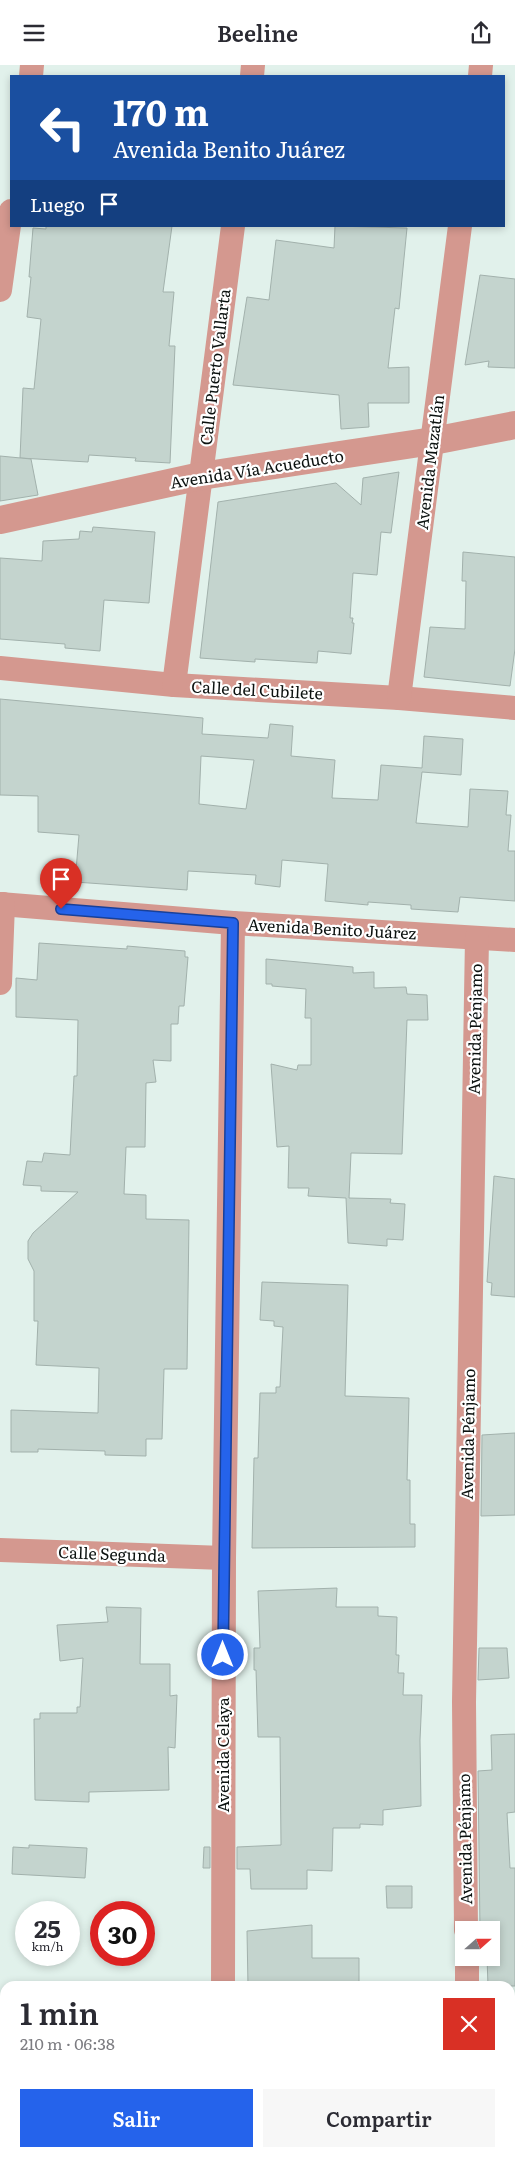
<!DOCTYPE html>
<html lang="es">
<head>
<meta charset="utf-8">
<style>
  :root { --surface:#fff; --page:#f7f7f7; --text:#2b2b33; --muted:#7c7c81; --accent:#2563eb }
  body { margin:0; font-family:Literata,serif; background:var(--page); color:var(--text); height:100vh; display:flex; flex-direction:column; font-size:19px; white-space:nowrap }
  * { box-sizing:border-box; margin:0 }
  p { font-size:16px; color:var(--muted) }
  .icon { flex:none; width:28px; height:28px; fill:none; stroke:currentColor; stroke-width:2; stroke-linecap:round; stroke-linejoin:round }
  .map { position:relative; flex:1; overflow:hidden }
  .panel { position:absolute; left:0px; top:1916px; width:515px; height:176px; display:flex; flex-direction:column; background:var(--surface); border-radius:15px 15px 0 0; box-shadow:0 2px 8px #0003 }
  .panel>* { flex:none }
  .guide { position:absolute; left:10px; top:10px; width:495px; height:152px; border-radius:0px; box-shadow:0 2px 8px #0003; background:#1a4fa0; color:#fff; overflow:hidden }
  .needle { width:32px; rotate:69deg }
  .tools { position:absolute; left:455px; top:1856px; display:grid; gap:10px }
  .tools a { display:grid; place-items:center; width:45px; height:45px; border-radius:0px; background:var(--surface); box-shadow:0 2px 8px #0003; font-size:25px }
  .speed { position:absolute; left:15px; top:1836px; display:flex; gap:10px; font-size:25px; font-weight:700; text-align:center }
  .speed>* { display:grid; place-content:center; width:65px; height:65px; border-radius:50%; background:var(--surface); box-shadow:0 2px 8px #0003; line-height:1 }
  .speed small { font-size:12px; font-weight:400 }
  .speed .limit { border:8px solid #d22; background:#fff; color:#111 }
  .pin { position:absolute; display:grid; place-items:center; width:42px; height:42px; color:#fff; margin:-51px -21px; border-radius:50% 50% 50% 0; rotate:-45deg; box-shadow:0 0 5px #0007 }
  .pin .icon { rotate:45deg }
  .me { position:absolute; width:55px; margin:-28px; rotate:0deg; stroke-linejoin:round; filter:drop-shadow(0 0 4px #0008) }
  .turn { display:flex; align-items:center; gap:18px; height:105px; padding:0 20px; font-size:22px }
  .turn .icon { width:65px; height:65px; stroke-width:2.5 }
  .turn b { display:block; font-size:35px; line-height:42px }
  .then { display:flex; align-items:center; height:48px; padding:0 20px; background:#0003; gap:10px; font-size:19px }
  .round { display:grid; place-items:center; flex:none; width:52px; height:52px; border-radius:0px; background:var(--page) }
  .head { display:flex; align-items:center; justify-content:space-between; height:85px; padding:0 20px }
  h1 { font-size:30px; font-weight:600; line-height:38px }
  .primary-button { display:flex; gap:10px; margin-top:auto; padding:10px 20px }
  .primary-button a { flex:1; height:58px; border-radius:0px; background:var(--accent); color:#fff; font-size:20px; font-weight:600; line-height:58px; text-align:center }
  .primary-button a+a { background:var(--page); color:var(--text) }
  header { display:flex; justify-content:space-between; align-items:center; height:65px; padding:0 20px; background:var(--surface); font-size:22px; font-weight:600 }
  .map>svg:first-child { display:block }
  .building { fill:#c4d4ce; stroke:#a2b1ac; fill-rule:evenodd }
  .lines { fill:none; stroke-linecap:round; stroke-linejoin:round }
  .minor { stroke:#d4988f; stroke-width:24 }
  .tertiary { stroke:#d4988f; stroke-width:28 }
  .route-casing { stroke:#184099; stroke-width:12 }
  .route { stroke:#2563eb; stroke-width:9 }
  .labels { text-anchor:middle; stroke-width:4.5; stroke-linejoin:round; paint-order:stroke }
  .street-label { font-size:16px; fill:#0b110f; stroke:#fff }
</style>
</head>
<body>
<header><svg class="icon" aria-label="menu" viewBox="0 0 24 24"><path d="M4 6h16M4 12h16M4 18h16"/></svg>Beeline<svg class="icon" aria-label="share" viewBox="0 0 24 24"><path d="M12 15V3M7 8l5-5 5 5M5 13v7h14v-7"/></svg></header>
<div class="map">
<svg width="515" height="2092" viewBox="0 0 515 2092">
  <rect width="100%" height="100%" fill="#e1f1eb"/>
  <g class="building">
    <path d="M46,161H172L163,227H174L169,281H175L170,398L135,396L136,393L89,390L88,397L20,393L23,323L34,324L41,254L27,252L31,212H29L33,163L46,164Z"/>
    <path d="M335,161L407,163L399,244L395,243L388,303L409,302V338H368L369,362L341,364L339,330L233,320L247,232L269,235L276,175L334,183Z"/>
    <path d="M480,210L515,214V303L488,302L489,296L465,300Z"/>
    <path d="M0,391L31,394L38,430L0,436Z"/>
    <path d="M399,407L391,468L381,467L377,510L353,508L350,553H353L352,558H354L351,589L318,586L317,598L255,594V597L200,593L218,437L336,418L361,440L363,413Z"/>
    <path d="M93,462L155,467L149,538L104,535L100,586L65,583V579L0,574V493L42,496L43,476L79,474L80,466L92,467Z"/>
    <path d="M463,487L515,492V584L510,621L424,612L430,562L465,564L466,516H462Z"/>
    <path d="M0,634L203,653L202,669L268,673L270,659L293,661L291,691L335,695L332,733L378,735L381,700L422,703L424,671L463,674L461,710L422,707L416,758L468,762L470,724L508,726L506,750H511L508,786H515V836L460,832L458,847L411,844V840L368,837V840L325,836L328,799L282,795L280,822L255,819L256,810L188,806L187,825L75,817L79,770L38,767V731L0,730ZM201,691L254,695L246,744L199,739Z"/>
    <path d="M39,878L127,884V881L185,886V892H188L184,941H179L178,959H171V996L153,995L156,1017L146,1018L145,1082H126L124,1129L146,1130V1154L189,1155L187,1304H164L162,1374H146V1391L105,1390V1386L38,1384V1387H11V1345L98,1348L99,1303L36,1300L38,1256H34V1206L28,1194V1176L33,1168L78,1127L41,1126V1121L23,1120L27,1096L42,1097L44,1088L70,1090L74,1011H77L78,955L16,952V913L37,915Z"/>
    <path d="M266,894L353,902V908L374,907V923L406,922L407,929L427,930L428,955H407L402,1089L351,1088L349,1133L391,1134L390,1138L405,1139L403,1175L387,1174V1181L348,1178L346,1133L308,1131L309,1123H288L289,1081L277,1082L271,999L297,1005L298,1000H311V953H305L306,924L272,921V919H266Z"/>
    <path d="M494,1111L515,1114V1232L491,1230L492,1218L487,1217Z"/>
    <path d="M262,1217L348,1220L345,1331L409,1333L407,1415H410V1459H415V1482L252,1483L254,1393H258L260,1328H276V1322H280L283,1262L274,1261V1256L260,1255Z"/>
    <path d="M515,1368V1450L481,1451L482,1370Z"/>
    <path d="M337,1523L336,1542H378V1551L397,1552L396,1590H399L398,1608H404L403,1630H422L420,1675L421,1741L383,1745V1760L360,1759V1763H333L332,1806L307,1805V1824H251L250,1804H237V1782L281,1780L280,1672H258L256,1605H254V1583H260L258,1526Z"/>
    <path d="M106,1542L141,1543L140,1599H170V1631L177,1630L175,1683L168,1682L169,1725L89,1727V1737L35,1735L34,1654H40V1648H77V1642H80L83,1593L60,1596L57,1560L108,1557Z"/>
    <path d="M479,1583H507L509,1613L478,1615Z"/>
    <path d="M515,1669V1747L507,1748L510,1803H515V1921H488L487,1892H491V1865H480L478,1706L492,1705L491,1670Z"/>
    <path d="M29,1780L87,1783L85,1813L12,1809L13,1782L29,1783Z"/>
    <path d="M204,1782H210V1803H203Z"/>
    <path d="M386,1821H412V1843H387Z"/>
    <path d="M312,1860V1893H359V1921H248L247,1866Z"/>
  </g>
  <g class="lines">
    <g class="minor">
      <path d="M31,11L32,0"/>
      <path d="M252,11L253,0"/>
      <path d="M480,11L481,0"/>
      <path d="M0,225L11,146"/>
      <path d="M0,603L174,620L399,633L515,643"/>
      <path d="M174,620L233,161"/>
      <path d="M399,633L460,161"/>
      <path d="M0,839L233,858L515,875"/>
      <path d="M0,918L3,839"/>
      <path d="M0,1485L224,1493"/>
      <path d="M466,1865L464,1637L477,873"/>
      <path d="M467,1892V1921"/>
      <path d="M223,1921L224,1493L233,858"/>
      <path d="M0,2077H5"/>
      <path d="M223,2088V2092"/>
      <path d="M469,2088V2092"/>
    </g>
    <path class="tertiary" d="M0,455L201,411L433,376L515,360"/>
  </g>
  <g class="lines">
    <g class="route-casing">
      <path id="route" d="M61,844L233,858L223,1590"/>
    </g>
    <use href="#route" class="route"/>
  </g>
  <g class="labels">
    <g class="street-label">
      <text transform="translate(215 302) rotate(-83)" y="6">Calle Puerto Vallarta</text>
      <text transform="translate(430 397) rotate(-83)" y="6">Avenida Mazatlán</text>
      <text transform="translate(257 404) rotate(-9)" y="6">Avenida Vía Acueducto</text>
      <text transform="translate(257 625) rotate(3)" y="6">Calle del Cubilete</text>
      <text transform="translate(332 864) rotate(3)" y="6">Avenida Benito Juárez</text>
      <text transform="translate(475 964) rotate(-89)" y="6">Avenida Pénjamo</text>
      <text transform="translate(468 1369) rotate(-89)" y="6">Avenida Pénjamo</text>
      <text transform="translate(112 1489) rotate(2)" y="6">Calle Segunda</text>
      <text transform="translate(223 1690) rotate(-90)" y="6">Avenida Celaya</text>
      <text transform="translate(465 1774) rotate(-91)" y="6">Avenida Pénjamo</text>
    </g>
  </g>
</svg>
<div class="tools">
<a><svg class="needle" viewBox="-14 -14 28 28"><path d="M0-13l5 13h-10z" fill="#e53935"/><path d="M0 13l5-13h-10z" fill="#7c7c81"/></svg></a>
</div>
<div class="speed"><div>25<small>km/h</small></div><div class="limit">30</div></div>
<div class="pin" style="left:61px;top:844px;background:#d93025"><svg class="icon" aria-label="arrive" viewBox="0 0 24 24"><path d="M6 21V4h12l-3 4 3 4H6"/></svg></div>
<svg class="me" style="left:223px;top:1590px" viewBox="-20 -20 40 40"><circle r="17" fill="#2563eb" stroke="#fff" stroke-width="3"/><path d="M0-11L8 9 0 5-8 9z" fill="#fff"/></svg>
<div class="guide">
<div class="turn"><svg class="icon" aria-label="left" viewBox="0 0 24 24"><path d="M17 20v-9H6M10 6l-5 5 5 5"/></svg><div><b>170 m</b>Avenida Benito Juárez</div></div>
<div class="then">Luego<svg class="icon" aria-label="arrive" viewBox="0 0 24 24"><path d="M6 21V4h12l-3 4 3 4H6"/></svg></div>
</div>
<section class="panel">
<div class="head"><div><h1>1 min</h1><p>210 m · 06:38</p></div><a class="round" style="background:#d93025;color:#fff"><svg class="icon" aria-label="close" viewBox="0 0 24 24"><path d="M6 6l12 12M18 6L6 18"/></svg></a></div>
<div class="primary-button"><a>Salir</a><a>Compartir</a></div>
</section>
</div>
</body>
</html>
